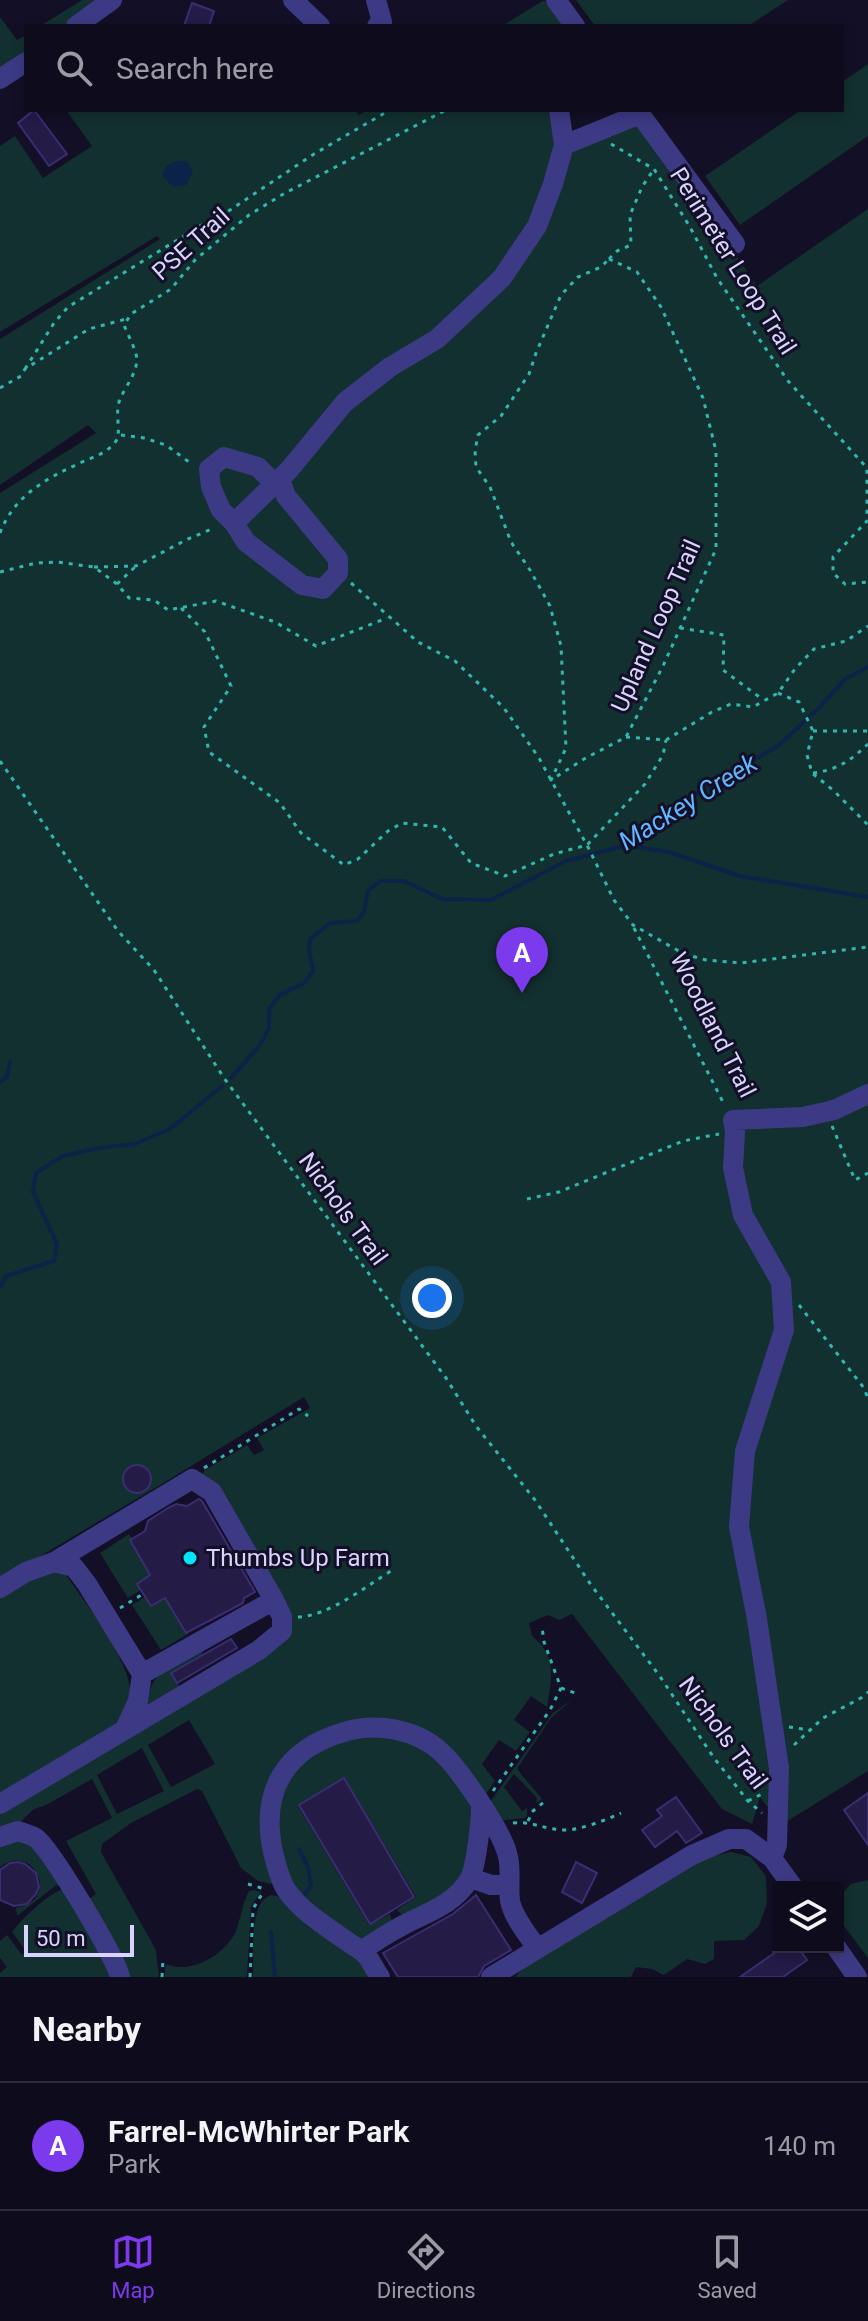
<!DOCTYPE html>
<style>
:root{--surface:#0e0b1c;--page:#1c1929;--text:#f1f3f6;--muted:#9b9ba3;--line:#2e2b3b;--accent:#7c3aed}
body{margin:0;font-family:Roboto,sans-serif;background:var(--page);color:var(--text)}
.controls{position:absolute;right:24px;bottom:24px;display:grid;overflow:hidden;border-radius:0px;box-shadow:0 4px 12px #0003}
.controls button{width:72px;height:72px;display:grid;place-items:center;padding:0;border:0;border-bottom:2px solid var(--line);background:var(--surface);color:var(--text);font:40px sans-serif}
.scale{position:absolute;left:24px;bottom:20px;width:110px;box-sizing:border-box;padding-left:8px;border:4px solid #d9d4ff;border-top:0;font-size:22px;line-height:28px;white-space:nowrap;color:#d9d4ff;-webkit-text-stroke:6px #130f26;paint-order:stroke}
.you{position:absolute;left:432px;top:1298px;width:28px;height:28px;margin:-20px;border:6px solid #fff;border-radius:50%;background:#1a73e8;box-shadow:0 0 0 12px #1a73e833}
.badge{display:grid;place-items:center;width:52px;height:52px;border-radius:50%;background:var(--accent);color:#fff;font-size:26px;font-weight:700}
.pin{position:absolute;translate:-50% -66px;filter:drop-shadow(0 2px 4px #0008)}
.pin::after{content:'';position:absolute;top:42px;width:28px;height:24px;background:inherit;clip-path:polygon(0 0,100% 0,50% 100%)}
.list{margin:0;padding:0;list-style:none}
h2{display:flex;justify-content:space-between;align-items:center;height:104px;margin:0;padding:0 32px;font-size:34px}
h2 small{font-size:26px;font-weight:400;color:var(--muted)}
.list li{display:grid;grid-template-columns:52px 1fr auto;gap:24px;align-items:center;box-sizing:border-box;height:128px;padding:0 32px;border-top:2px solid var(--line)}
.list b{display:block;font-size:30px;white-space:nowrap}
.list p{margin:0;font-size:26px;white-space:nowrap;color:var(--muted)}
.list em{font-size:26px;font-style:normal;color:var(--muted)}
.icon{flex:none;width:44px;height:44px;fill:none;stroke:currentColor;stroke-width:2;stroke-linecap:round;stroke-linejoin:round}
.map{position:relative;flex:none;width:868px;height:1977px;overflow:hidden}
.search{position:absolute;background:var(--surface);box-shadow:0 4px 12px #0003;left:24px;right:24px;top:24px;height:88px;display:flex;align-items:center;gap:20px;box-sizing:border-box;padding:0 28px;border-radius:0px;color:var(--muted);font-size:30px}
.sheet{height:232px;background:var(--surface)}
nav{display:flex;justify-content:space-around;align-items:center;box-sizing:border-box;height:112px;border-top:2px solid var(--line);background:var(--surface);font-size:22px;color:var(--muted)}
nav a{display:grid;justify-items:center;gap:4px}
nav .on{color:var(--accent)}
.map>svg:first-child{display:block}
.green{fill:#12302f;fill-rule:evenodd}
.water{fill:#0c2248}
.lines{fill:none;stroke-linecap:round;stroke-linejoin:round}
.stream{stroke:#0c2248;stroke-width:4}
.building{fill:#241b47;stroke:#3b2d73;stroke-width:2}
.path{stroke:#2fb8b0;stroke-width:3;stroke-dasharray:4 6;stroke-linecap:butt}
.minor{stroke:#3d3a85;stroke-width:20}
.poi-dot{fill:#00e5ff;stroke:#130f26;stroke-width:3}
.labels{text-anchor:middle;stroke-width:6;stroke-linejoin:round;paint-order:stroke}
.street-label{font-size:24px;fill:#d9d4ff;stroke:#130f26}
.poi-label{font-size:24px;fill:#d9d4ff;stroke:#130f26;text-anchor:start}
.water-label{font-size:26px;font-style:italic;fill:#62b6ff;stroke:#130f26}
</style>
<div class="map">
<svg width="868" height="1977" viewBox="0 0 868 1977">
<rect width="100%" height="100%" fill="#130f26"/>
<path class="green" d="M82,0h25l-36,26h-31z
M544,0l20,26h-62z
M576,0h212l-40,26h-153z
M0,17l17,23 9,-5v23l-26,17z
M868,64v72l-128,89 -35,-49 96,-66h41v-28z
M66,110h289l4,5 9,-5h184l3,23 -2,19 69,-42h15l120,176 111,-77v1562l-87,54 -21,-28 -8,27 -30,-15 -150,-195 -13,6 -11,-5 -19,8 3,13c25,19 20,43 15,71l-16,-11 -17,24 16,12 -14,19 -17,-11 -17,24 13,17 -9,13 -40,-42 -86,-29 -88,63 3,95 -4,3 -13,-3 -17,-13 -39,-77 -5,-2 -66,34 -29,21 -1,8 55,98 3,27h-33l-40,-76 10,-7 -30,-53 46,-23 -20,-39 -46,26 -12,4 -17,16 -17,8v-19l99,-59 191,-123 -89,-156 4,-6 42,-25 7,10 10,-5 -7,-12 53,-30 -6,-11 -139,85 -165,98v-1087l96,-60 -8,-8 -88,60v-146l160,-100 -3,-3 -157,96v-186l15,-10 28,42 49,-32zM189,1720l26,44 -44,23 -23,-42zM142,1748l22,43 -47,23 -20,-39z
M129,1534l3,5 -2,2 20,34 -9,15 -13,8 -28,-45z
M49,1570l17,5c17,24 65,88 64,116 0,19 -10,30 -24,42l-106,65v-204z
M145,1597l20,1 20,35 3,1 -27,16 -29,-45z
M201,1651l2,3 -31,19 9,16 -35,25c4,-46 18,-43 55,-63z
M572,1700l-21,18 -34,51 25,30 -6,4 1,-5 -23,-24 -10,13 18,24 5,-3v8l-2,2 -28,3 -7,-19 63,-89z
M384,1732l47,18 40,53 3,16 -12,64 -57,35 -8,-8 19,-13 -72,-120 -46,29 71,119 21,-11 3,11 -31,20 -72,-60 -17,-62 18,-53 34,-28z
M14,1837l20,7 26,41 -5,1 -38,30 -1,-8c46,-8 17,-67 -16,-41v-26z
M731,1852l20,5 15,19 1,27 -8,23 -15,14 -30,1v18l-9,5 -18,-5 -23,16 -12,-6 -16,-2 -5,10h-116l13,-14 175,-105z
M868,1880v78l-30,-40v-20l13,-14z
M64,1889l57,88h-121v-4l7,-6 -7,-9v-17l7,-6 15,20 4,-4 -14,-19c10,-13 36,-39 52,-43z
M254,1890l7,2 -10,14 -4,71h-82v-11l2,-2c23,11 57,-9 68,-31 6,-14 7,-29 14,-42z
M271,1895l6,1 12,7 78,64v10h-114c1,-21 -5,-74 18,-82z"/>
<path class="water" d="M176,161l12,1 5,10 -7,13 -13,2 -11,-11 4,-10z"/>
<g class="lines">
<path class="stream" d="M629,846l40,6 71,24 128,21
M231,1078l29,-33 9,-17v-19l11,-14 24,-12 9,-12 -4,-21 1,-11 20,-16 27,-2 7,-9 4,-21 12,-10h24l38,18 49,1 75,-39 61,-16 45,-36 107,-64 39,-36 27,-30 23,-12
M0,1082l7,-5 3,-15
M0,1287l6,-11 48,-15 3,-17 -24,-52 3,-19 27,-17 35,-8 37,-4 35,-15 52,-43
M299,1849l9,18 3,18 -8,12
M271,1932l4,45"/>
</g>
<path class="building" d="M192,3l22,8 -5,15h-25z
M34,110l33,44 -18,12 -31,-43z
M123 1479a14 14 0 1 1 28 0a14 14 0 1 1-28 0Z
M199,1499l3,2 53,91 -11,6 -1,5 -57,30 -21,-35 -14,8 -14,-22 13,-9 -20,-35 15,-9 3,-10 20,-13 8,-4 11,2z
M231,1639l6,9 -60,35 -6,-10z
M344,1778l70,119 -44,27 -71,-119z
M868,1793v52l-24,-35z
M676,1797l26,36 -16,10 -9,-12 -22,16 -13,-17 20,-14 -5,-6z
M18,1862l7,2 11,9 3,14 -3,7 -9,10 -13,2 -14,-6v-30l10,-7z
M576,1862l21,11 -15,30 -20,-11z
M476,1895l35,55 -27,16 -6,11h-80l-15,-24 70,-39z
M783,1947h15l9,13 -24,17h-43z"/>
<g class="lines">
<path class="path" d="M611,144l43,25 36,58 27,51 71,103 79,87v53l-34,36v16l12,11 23,-2
M609,259l28,13 24,35 42,91 13,53v98l-53,117 -37,71 -42,22 -33,21 15,-32 -5,-102 -11,-40 -20,-36 -19,-28 -21,-55 -14,-20 -1,-16 3,-16 23,-19 28,-42 7,-21 25,-58 17,-18 23,-10z
M609,259l8,-8 14,-6 -1,-30 12,-28 12,-18
M25,369l29,-46 14,-16 137,-84 11,5 5,-12 93,-62 76,-44
M0,388l21,-12 4,-7 64,-40 37,-10
M121,435l23,3 22,7 27,20
M0,533c14,-37 45,-54 80,-70 13,-6 28,-10 36,-22 6,-9 -2,-27 4,-42 6,-14 20,-29 16,-45 -3,-10 -8,-19 -12,-29l7,-11 40,-25 24,-29 54,-45 36,-22 161,-83
M94,567l42,-1 52,-27 26,-11
M0,572l36,-9 21,-1 37,5 23,17 12,14 25,2 14,10 48,-9 59,21 41,24 71,-28
M351,583l67,59 37,19 49,47 35,50 50,91 25,51 19,25 51,29 22,6 35,3 127,-16
M117,584l18,-17
M181,608l24,24 26,54 -27,41 5,25 71,51 21,30 43,32 14,-6 30,-28 14,-8 40,4 29,36 34,13 49,-22 33,-9 58,-61 18,-29 3,-15
M680,628l44,7 -1,35 39,29
M778,693l21,9 14,29 -6,24 5,18 21,17 35,35
M813,731h55
M626,737l40,3 46,-28 19,-8 22,3 25,-14 17,-24 19,-20 32,-8 22,-15
M0,761l118,170 36,39 70,108 222,300 30,48 59,74 56,85 68,90 55,83 34,43 14,12
M813,773c25,-3 38,-13 55,-29
M634,928l91,178
M832,1126l23,54 13,-7
M527,1199l32,-7 124,-51 36,-7
M799,1305l65,83 4,11
M204,1468l95,-59 9,7
M120,1608l23,-14
M298,1617c31,-1 70,-32 96,-48
M561,1688l17,6
M789,1727l20,3
M794,1745l29,-27 38,-20 7,-6
M493,1791l57,-81 11,-22 -17,-46 -2,-15
M748,1801l14,-7
M528,1821l5,-10 11,-9
M513,1823c20,-2 32,7 52,7 15,0 41,-10 56,-17
M248,1884l17,5
M162,1977l1,-18
M250,1977l3,-68 7,-12 6,-5"/>
<path class="minor" d="M293,0l27,26
M376,0l6,22 -5,4
M556,0l19,26
M76,26l36,-26
M0,79l26,-17
M637,110l98,134
M564,145l76,-31
M224,457l34,10 12,12 10,1 6,16 52,63v14l-15,16 -21,-4 -56,-43 -12,-19 -13,-13 -10,-23 -2,-18z
M234,523l55,-53 56,-68 45,-35 47,-28 65,-61 35,-52 16,-42 11,-39 -5,-35
M0,1588l26,-16 28,-10 20,5 13,17 55,90 -4,27 -13,28
M142,1674l132,-74
M0,1804l259,-154 23,-19v-14l-8,-17 -62,-108 -20,-13 -138,83
M0,1837l18,-6c6,2 13,4 18,7 15,11 81,121 84,139
M772,1858l5,-13 2,-77 -22,-149 -18,-92 6,-76 39,-121 -3,-48 -38,-67 -10,-47 2,-36 -2,-12 70,-3 31,-7 34,-16
M471,1878l20,7h18
M836,1947l21,30
M361,1951c12,-8 24,-16 37,-23 26,-15 54,-21 71,-48 7,-11 12,-58 12,-73
M380,1977c-5,-7 -8,-14 -13,-21 -5,-6 -13,-10 -19,-14 -21,-15 -46,-30 -61,-51 -7,-10 -11,-27 -14,-39 -13,-61 12,-103 71,-120 32,-10 72,-3 97,20 18,16 60,78 66,101 5,14 1,32 3,48 3,16 18,34 27,47
M491,1977l201,-122 37,-16h17l26,19 21,29"/>
</g>
<circle class="poi-dot" cx="190" cy="1558" r="8"/>
<g class="labels">
<g class="street-label">
<text transform="translate(191 244) rotate(-42)" y="8">PSE Trail</text>
<text transform="translate(733 261) rotate(58)" y="8">Perimeter Loop Trail</text>
<text transform="translate(656 626) rotate(-66)" y="8">Upland Loop Trail</text>
<text transform="translate(713 1025) rotate(63)" y="8">Woodland Trail</text>
<text transform="translate(343 1209) rotate(54)" y="8">Nichols Trail</text>
<text transform="translate(723 1733) rotate(54)" y="8">Nichols Trail</text>
</g>
<g class="poi-label">
<text x="206" y="1566">Thumbs Up Farm</text>
</g>
<g class="water-label">
<text transform="translate(688 802) rotate(-32)" y="9">Mackey Creek</text>
</g>
</g>
</svg>
<div class="controls">
<button><svg class="icon" aria-label="layers" viewBox="0 0 24 24"><path d="M12 4l9 5-9 5-9-5zM3 14l9 5 9-5"/></svg></button>
</div>
<div class="scale">50 m</div>
<div class="you"></div>
<div class="pin badge" style="left:522px;top:993px">A</div>
<div class="search"><svg class="icon" aria-label="search" viewBox="0 0 24 24"><circle cx="10" cy="10" r="6"/><path d="M15 15l6 6"/></svg>Search here</div>
</div>
<section class="sheet">
<h2>Nearby<small></small></h2>
<ul class="list">
<li><span class="badge">A</span><div><b>Farrel-McWhirter Park</b><p>Park</p></div><em>140 m</em></li>
</ul>
</section>
<nav>
<a class="on"><svg class="icon" aria-label="map" viewBox="0 0 24 24"><path d="M3 6l6-2 6 2 6-2v14l-6 2-6-2-6 2zM9 4v14M15 6v14"/></svg>Map</a>
<a><svg class="icon" aria-label="directions" viewBox="0 0 24 24"><path d="M12 3l9 9-9 9-9-9zM9 14v-3h6M13 9l2 2-2 2"/></svg>Directions</a>
<a><svg class="icon" aria-label="saved" viewBox="0 0 24 24"><path d="M7 4h10v16l-5-4-5 4z"/></svg>Saved</a>
</nav>
